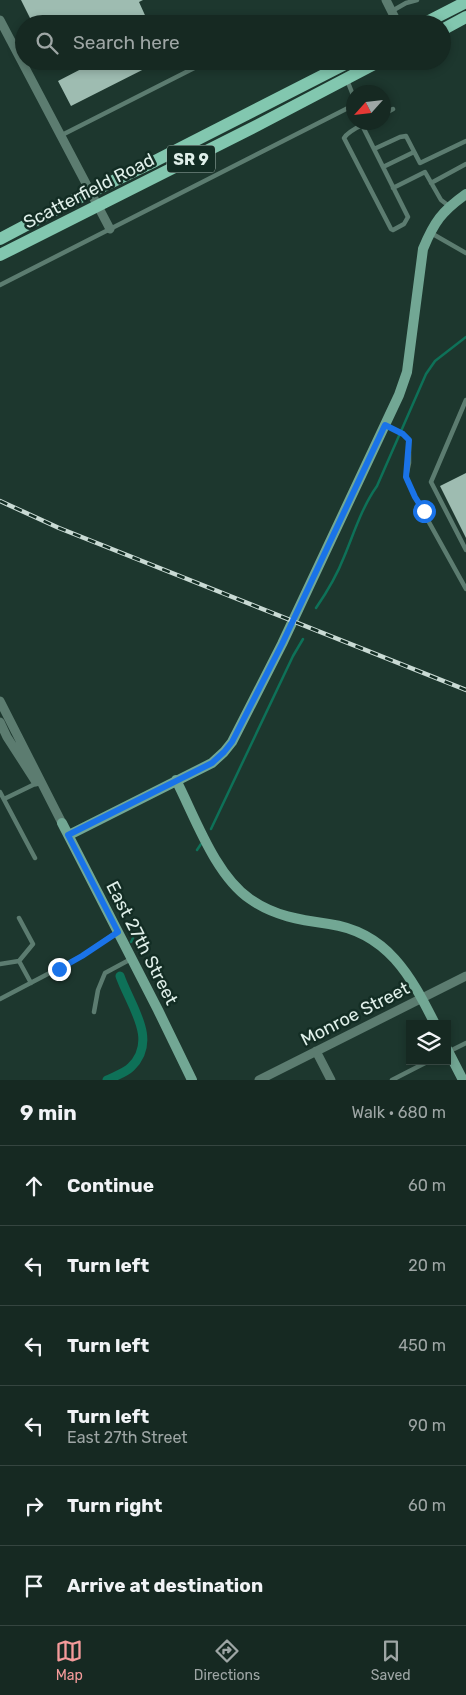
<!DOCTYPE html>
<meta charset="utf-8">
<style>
:root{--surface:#162922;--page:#23352f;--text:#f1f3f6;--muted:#9ea6a5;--line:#354540;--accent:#f59b9b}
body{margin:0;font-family:Rubik,sans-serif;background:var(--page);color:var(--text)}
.controls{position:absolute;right:15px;bottom:15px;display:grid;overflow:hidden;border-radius:0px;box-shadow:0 2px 8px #0003}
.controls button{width:45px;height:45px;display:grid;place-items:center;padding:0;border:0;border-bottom:1px solid var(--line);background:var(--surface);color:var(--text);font:25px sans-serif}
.compass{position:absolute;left:346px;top:85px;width:45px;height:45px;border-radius:50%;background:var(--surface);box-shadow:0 2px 8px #0003;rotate:243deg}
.stop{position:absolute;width:15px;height:15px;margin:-11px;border:4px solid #1a73e8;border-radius:50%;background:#fff}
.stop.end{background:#1a73e8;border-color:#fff;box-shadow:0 1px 5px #0008}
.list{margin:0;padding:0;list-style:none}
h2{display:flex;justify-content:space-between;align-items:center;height:65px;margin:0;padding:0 20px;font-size:21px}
h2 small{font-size:16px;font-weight:400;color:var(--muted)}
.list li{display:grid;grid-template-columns:32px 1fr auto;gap:15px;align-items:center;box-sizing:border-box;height:80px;padding:0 20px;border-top:1px solid var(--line)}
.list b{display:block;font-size:19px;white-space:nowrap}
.list p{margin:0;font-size:16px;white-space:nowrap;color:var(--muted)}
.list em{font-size:16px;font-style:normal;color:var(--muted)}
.icon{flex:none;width:28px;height:28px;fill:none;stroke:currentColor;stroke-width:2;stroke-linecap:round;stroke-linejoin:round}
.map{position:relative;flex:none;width:466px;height:1080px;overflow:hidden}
.search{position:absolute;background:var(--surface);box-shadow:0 2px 8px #0003;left:15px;right:15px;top:15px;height:55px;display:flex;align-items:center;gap:12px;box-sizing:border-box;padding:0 18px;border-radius:28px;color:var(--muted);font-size:19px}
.sheet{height:545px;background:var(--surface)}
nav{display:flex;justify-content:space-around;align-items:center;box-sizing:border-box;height:70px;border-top:1px solid var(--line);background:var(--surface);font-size:14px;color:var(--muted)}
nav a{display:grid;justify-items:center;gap:2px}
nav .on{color:var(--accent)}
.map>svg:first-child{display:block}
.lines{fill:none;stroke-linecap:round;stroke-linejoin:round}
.stream{stroke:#0e7158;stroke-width:2.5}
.canal{stroke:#0e7158;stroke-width:9}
.building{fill:#9ebcb1}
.lane{stroke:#5c7c70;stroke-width:4.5}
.street{stroke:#5c7c70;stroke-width:9}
.secondary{stroke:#72a794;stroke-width:10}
.primary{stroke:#82c7af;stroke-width:12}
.rail-casing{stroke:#c9dad4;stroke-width:4.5}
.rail{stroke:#132d24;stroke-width:2.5;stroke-dasharray:8;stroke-linecap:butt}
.route{stroke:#1a73e8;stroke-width:6}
.labels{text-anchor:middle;stroke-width:5;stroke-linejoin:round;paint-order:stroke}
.shield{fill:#132d24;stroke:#a2b5ae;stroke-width:1}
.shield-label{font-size:16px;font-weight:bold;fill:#dfefe9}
.street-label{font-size:18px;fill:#dfefe9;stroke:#132d24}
</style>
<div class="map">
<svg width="466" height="1080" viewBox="0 0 466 1080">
<rect width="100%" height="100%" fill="#1d372e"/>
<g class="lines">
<path class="stream" d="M316,608c11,-16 21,-33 28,-51 10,-24 18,-50 33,-71l49,-112 9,-13 31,-24
M211,829l82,-173 10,-17
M197,850l4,-6
M131,942l2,-4"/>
<path class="canal" d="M107,1080c8,-4 18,-7 24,-13 28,-27 -1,-62 -11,-91"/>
</g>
<path class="building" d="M21,0h122l-4,2 10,22h-116z
M82,61h78l-89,45 -13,-25 27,-14z
M466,473v65l-26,-52z"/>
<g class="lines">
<path class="lane" d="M392,11l14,-8 11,-3
M347,80l6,15 1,13
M384,114l9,-5
M360,122l2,3 46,92 -4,7 -11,6 -2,-1 -47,-91c4,-7 16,-12 24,-16
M60,136l148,-75
M374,149l26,-12 6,-1 14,27 46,-22
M383,167l31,-15
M431,183l35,-19
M393,188l32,-16 16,28 8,6
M431,233l35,20
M0,285l348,-177h5
M466,400l-35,82 35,68
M385,425l18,9 6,6v23l-3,14 9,20 51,92
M0,792l35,66
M4,799l33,-16
M19,918l14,26 -14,17 12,22
M0,964l19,-3
M0,999l82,-43 35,-24
M94,1012l4,-22 7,-17 26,-14
M448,1052l18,-9
M392,1080l37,-19"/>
<path class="street" d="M386,0l12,24
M0,20l110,209
M0,701l62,122
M0,722l7,15 29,45
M316,1051l15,29
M259,1080l207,-104"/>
<path class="secondary" d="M176,780c19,37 39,95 74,119 24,17 50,21 79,25 58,8 82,52 106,100
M62,823l96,187 34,70
M69,835l143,-72 12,-11 8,-10 50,-98 117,-249 8,-23 16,-123c11,-27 19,-38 43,-55
M447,1049l16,31"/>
<path class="primary" d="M423,24l43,-22
M442,30l24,-13
M0,239l70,-37 85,-41 196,-100
M0,255l258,-130 122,-64"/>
<g class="rail-casing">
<path id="rail" d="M0,501l59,27 407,162"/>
</g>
<use href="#rail" class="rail"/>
</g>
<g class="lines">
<path class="route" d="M59,969l23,-13 36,-24 -50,-97 144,-72 12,-11 8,-10 50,-98 103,-219 18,9 6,6 -3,37 9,20 9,14"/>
</g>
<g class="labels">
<rect class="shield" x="167" y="145.5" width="48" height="27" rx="4"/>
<g class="shield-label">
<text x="191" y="165">SR 9</text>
</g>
<g class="street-label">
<text transform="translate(89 191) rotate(-27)" y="6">Scatterfield Road</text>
<text transform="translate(142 943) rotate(63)" y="6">East 27th Street</text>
<text transform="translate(355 1014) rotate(-27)" y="6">Monroe Street</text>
</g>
</g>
</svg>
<div class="controls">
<button><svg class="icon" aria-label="layers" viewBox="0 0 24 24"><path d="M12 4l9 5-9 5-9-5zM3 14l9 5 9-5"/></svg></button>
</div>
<svg class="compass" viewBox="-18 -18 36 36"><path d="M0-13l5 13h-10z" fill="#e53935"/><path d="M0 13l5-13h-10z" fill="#9ea6a5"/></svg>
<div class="stop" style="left:424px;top:511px"></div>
<div class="stop end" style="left:59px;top:969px"></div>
<div class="search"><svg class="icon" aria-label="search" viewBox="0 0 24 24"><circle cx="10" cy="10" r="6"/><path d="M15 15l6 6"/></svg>Search here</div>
</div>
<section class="sheet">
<h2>9 min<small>Walk · 680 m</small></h2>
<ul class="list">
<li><svg class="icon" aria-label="ahead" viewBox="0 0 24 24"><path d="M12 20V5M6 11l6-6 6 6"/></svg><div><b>Continue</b></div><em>60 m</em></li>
<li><svg class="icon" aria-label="left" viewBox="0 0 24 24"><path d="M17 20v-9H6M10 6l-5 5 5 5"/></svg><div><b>Turn left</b></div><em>20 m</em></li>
<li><svg class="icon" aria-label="left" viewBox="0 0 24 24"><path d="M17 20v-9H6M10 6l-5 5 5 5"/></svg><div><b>Turn left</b></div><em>450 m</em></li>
<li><svg class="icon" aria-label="left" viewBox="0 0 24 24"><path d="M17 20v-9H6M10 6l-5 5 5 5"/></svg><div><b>Turn left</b><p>East 27th Street</p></div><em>90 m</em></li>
<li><svg class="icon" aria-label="right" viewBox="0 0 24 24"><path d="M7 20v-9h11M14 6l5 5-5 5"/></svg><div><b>Turn right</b></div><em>60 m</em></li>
<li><svg class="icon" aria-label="arrive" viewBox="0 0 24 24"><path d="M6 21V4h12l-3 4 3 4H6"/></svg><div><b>Arrive at destination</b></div></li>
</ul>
</section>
<nav>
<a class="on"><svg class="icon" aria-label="map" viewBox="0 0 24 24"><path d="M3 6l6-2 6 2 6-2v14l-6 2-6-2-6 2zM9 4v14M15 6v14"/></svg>Map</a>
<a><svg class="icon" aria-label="directions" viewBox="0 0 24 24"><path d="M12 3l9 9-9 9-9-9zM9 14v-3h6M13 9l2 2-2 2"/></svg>Directions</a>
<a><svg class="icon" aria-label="saved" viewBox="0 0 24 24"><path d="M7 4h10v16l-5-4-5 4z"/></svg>Saved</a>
</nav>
